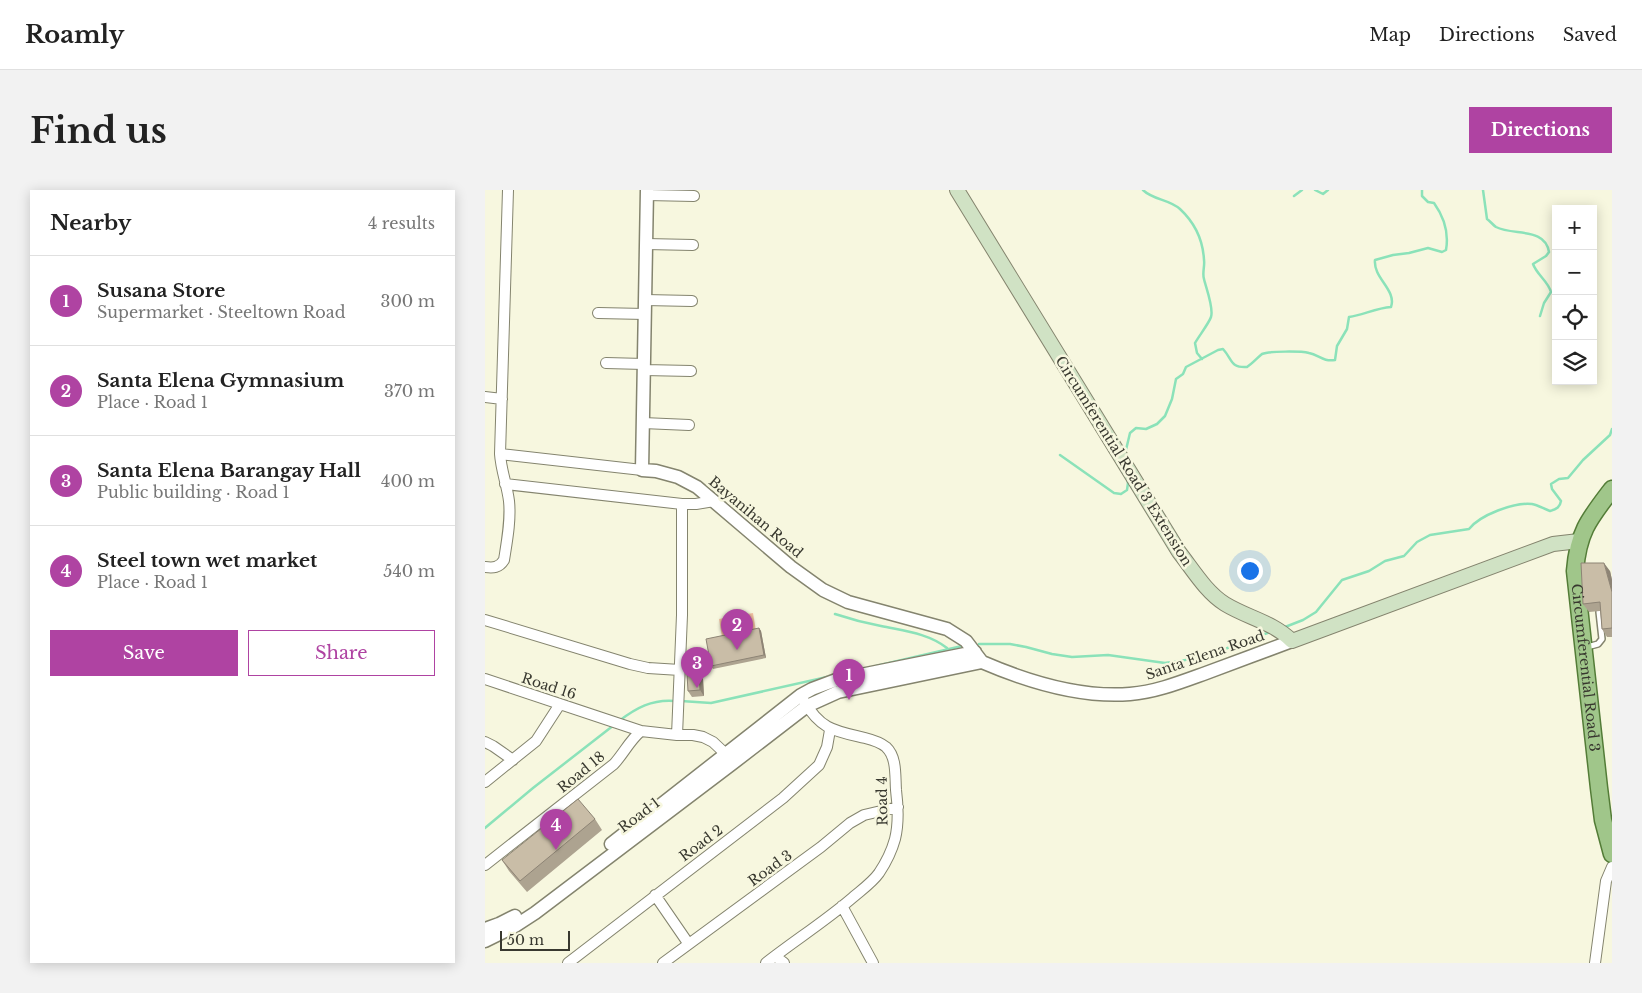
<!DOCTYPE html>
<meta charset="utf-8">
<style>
:root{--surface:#fff;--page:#f2f2f2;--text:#222;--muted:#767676;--line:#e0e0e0;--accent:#af43a2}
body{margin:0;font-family:"Libre Baskerville",serif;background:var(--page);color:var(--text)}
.controls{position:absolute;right:15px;top:15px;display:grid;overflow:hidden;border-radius:0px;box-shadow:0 2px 12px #0003}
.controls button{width:45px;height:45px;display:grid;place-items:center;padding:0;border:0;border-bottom:1px solid var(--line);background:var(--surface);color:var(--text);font:25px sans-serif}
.scale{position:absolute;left:15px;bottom:12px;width:70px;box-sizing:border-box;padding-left:5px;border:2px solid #38382f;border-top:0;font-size:14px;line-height:18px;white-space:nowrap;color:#38382f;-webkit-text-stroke:4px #f7f7df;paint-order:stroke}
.you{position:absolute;left:764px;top:380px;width:18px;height:18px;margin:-12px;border:4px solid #fff;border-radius:50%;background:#1a73e8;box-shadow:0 0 0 8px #1a73e833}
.badge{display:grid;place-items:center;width:32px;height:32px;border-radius:50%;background:var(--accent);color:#fff;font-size:16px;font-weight:700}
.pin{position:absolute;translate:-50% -41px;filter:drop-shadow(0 1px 2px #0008)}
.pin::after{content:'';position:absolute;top:26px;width:18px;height:15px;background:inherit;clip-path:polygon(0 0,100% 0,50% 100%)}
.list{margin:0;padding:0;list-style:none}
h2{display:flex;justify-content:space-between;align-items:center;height:65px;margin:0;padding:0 20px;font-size:21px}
h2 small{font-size:16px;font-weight:400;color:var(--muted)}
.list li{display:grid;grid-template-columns:32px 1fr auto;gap:15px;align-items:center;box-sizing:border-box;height:90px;padding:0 20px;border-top:1px solid var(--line)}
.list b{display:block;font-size:19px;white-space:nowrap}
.list p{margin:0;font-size:16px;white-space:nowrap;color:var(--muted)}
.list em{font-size:16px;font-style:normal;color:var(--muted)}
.actions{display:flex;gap:10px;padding:15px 20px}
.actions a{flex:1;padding:11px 0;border:1px solid var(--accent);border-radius:0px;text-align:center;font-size:18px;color:var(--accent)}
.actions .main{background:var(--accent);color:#fff}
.icon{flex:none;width:28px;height:28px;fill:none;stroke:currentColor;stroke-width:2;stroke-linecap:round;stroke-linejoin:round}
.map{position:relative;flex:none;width:1127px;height:773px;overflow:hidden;border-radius:0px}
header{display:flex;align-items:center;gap:30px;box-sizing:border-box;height:70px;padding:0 25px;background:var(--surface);border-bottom:1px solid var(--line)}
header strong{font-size:24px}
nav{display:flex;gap:28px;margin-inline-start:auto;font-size:18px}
.intro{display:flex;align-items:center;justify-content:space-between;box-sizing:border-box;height:120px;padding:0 30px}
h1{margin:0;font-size:35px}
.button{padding:12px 22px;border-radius:0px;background:var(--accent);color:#fff;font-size:18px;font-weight:700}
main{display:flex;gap:30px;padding:0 30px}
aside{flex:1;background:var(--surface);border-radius:0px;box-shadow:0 2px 12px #0003}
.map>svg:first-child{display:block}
.green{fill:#f3c1a2}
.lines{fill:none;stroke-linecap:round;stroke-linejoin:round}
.stream{stroke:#8be2b9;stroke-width:2.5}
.service-casing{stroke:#84846e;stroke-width:8}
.minor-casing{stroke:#84846e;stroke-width:12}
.tertiary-casing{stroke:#84846e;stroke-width:15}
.secondary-casing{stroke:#84846e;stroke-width:16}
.primary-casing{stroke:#537c37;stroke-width:19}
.service{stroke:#fff;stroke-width:5}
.minor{stroke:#fff;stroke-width:10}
.tertiary{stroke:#fff;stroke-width:12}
.secondary{stroke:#d0e2c4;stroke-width:14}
.primary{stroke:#a0c68a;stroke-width:16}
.wall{fill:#ada390}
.shaded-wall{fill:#8d8475}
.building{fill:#c9bda7;stroke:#8d8475}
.labels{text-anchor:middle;stroke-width:5;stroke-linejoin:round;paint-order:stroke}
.street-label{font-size:14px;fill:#38382f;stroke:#f7f7df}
</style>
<header>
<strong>Roamly</strong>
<nav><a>Map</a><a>Directions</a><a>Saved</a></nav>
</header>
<div class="intro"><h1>Find us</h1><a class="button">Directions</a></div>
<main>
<aside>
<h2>Nearby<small>4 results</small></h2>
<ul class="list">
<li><span class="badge">1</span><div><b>Susana Store</b><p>Supermarket · Steeltown Road</p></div><em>300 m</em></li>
<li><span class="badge">2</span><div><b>Santa Elena Gymnasium</b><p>Place · Road 1</p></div><em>370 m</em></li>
<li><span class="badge">3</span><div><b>Santa Elena Barangay Hall</b><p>Public building · Road 1</p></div><em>400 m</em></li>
<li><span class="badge">4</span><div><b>Steel town wet market</b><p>Place · Road 1</p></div><em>540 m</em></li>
</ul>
<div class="actions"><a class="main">Save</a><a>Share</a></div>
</aside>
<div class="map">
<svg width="1127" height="773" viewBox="0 0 1127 773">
<rect width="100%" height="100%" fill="#f7f7df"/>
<path class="green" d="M268,423l3,18 -34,6 -3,-18z"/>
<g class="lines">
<path class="stream" d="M658,0c10,10 26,9 37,19 15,14 23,31 24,51 1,6 -2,13 0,19 2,9 10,29 7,38 -2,6 -12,19 -16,26l2,10 5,6
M830,0l8,4 5,-4
M998,0l4,29c3,2 6,6 9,8 18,9 49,0 53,25l-3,4 -13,8c4,11 15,17 18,28l-7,11 -4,13
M809,6l8,-6
M640,264l5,-21 6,-5 10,1 11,-5 8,-8 7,-17 4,-20 7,-5 3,-7 32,-17 5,-1c10,11 7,19 24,18 6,-4 10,-9 15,-13 7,-3 39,-3 47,-1 10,2 14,9 26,7l2,-14 10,-17 2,-12c14,-2 27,-9 42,-10 6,-17 -18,-29 -16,-47l18,-5 16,-2 19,-5 14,4 4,-2c3,-17 -2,-33 -12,-47l-6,-1 -6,-6v-6
M575,265l54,38 7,1 6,-4 1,-7 -1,-4
M350,424c15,5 30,9 46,12 23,5 47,7 66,22
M800,437l18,-7 13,-8 26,-32 27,-9 16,-10 19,-5 13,-14 13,-7 39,-6c11,-14 45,-27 63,-25 6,1 12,5 18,7 7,-2 10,-4 11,-10l-9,-12 -1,-5 8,-5 9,-1 15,-18 27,-25 2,-6
M494,454h31l16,3 26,7 20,3 36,-2 57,8 20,-3 32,-8 53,-20
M391,476l86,-20
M196,511l30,2 116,-26
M134,531c17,-13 33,-22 56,-20
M0,638l48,-40 81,-63"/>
<g class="service-casing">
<path id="service" d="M1102,457l11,-3 4,-5 -3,-27"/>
</g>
<g class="minor-casing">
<path id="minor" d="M162,5l47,1
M161,54l47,1
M160,110l47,1
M113,123l47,1
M121,173l38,1
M159,180l47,1
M0,207l17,2
M158,233l46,2
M15,264l142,16
M20,294l177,20h14l18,-3
M0,377c8,1 14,1 19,-7 3,-19 7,-40 5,-59 -2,-16 -8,-31 -9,-47l8,-264
M0,430l145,44 18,4 32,2
M0,489l156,52 36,4h16l10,2 10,5 17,16
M192,545l5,-120v-111
M0,552l8,4 20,14
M0,592l51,-41 24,-37
M0,675l129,-101c10,-11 16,-24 27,-33
M170,705l33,48
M357,716l31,57
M290,766l9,7
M83,773l215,-165 36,-33 8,-18 3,-17
M178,773l158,-116 29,-24 14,-8 34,-8
M281,773c28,-22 58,-41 85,-64 9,-8 21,-16 28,-26 6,-9 13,-23 16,-34 4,-16 3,-33 1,-49 -1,-14 1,-33 -10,-43 -6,-5 -13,-7 -21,-9 -30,-7 -44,-8 -61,-37
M1110,773l11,-82 6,-14"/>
</g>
<g class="tertiary-casing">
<path id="tertiary" d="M162,0l-5,280 14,1 22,6 19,10 94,80 32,23 25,12 99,27 19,12 16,21
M497,472c44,19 99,36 148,32 26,-2 51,-12 76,-21 29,-11 57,-21 86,-32
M126,654l190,-149 11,-6 24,-9 139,-28
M0,739l14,-5 16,-8
M0,751l30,-15 20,-13 198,-150 74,-57 31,-14 144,-30"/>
</g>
<g class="secondary-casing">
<path id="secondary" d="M472,0l222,362c14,18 27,40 46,52 23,14 48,18 67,37l261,-97 26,-3"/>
</g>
<g class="primary-casing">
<g id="primary">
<path id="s1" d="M1127,299c-23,30 -34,43 -37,82l24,217 4,32 9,34"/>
</g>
</g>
<use href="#service" class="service"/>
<use href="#minor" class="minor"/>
<use href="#tertiary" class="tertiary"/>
<use href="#secondary" class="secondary"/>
<use href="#primary" class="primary"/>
</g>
<path class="wall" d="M1125,381l2,9v57h-5l-5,-8 -2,-18 -11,1 -6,-8z
M274,438l2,3 5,27 -53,11 -2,-3z
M218,489l1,17 -12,1 -4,-6z
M110,629l7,11 -75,62 -18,-21 -7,-11z"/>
<path class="shaded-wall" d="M1119,373l6,8 2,9v12z
M274,438l2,3 5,27 -2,-3z
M214,483l4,6 1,17 -4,-6z"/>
<path class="building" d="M1096,373h23l8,29v36l-10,1 -2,-27 -17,2z
M274,438l5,27 -53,11 -5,-27z
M214,483l1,17 -12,1 -1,-17z
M93,609l17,20 -75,62 -18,-21z"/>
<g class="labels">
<g class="street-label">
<text transform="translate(639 271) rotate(58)" y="5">Circumferential Road 3 Extension</text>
<text transform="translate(271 327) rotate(40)" y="5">Bayanihan Road</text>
<text transform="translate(720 465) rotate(-19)" y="5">Santa Elena Road</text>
<text dy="5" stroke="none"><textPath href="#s1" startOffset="189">Circumferential Road 3</textPath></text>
<text transform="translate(64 496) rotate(18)" y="5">Road 16</text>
<text transform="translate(96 582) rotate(-39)" y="5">Road 18</text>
<text transform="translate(397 611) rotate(-91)" y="5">Road 4</text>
<text transform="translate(154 625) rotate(-37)" y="5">Road 1</text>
<text transform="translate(216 653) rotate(-37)" y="5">Road 2</text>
<text transform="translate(285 678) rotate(-36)" y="5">Road 3</text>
</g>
</g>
</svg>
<div class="controls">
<button>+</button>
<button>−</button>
<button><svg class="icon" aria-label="locate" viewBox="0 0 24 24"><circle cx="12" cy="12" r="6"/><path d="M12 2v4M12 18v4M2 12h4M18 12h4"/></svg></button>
<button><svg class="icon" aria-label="layers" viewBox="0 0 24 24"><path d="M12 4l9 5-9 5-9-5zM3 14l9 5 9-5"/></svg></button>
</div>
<div class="scale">50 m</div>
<div class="you"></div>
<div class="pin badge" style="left:364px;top:510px">1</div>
<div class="pin badge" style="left:252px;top:460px">2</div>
<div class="pin badge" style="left:212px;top:498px">3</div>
<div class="pin badge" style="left:71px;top:660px">4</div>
</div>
</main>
